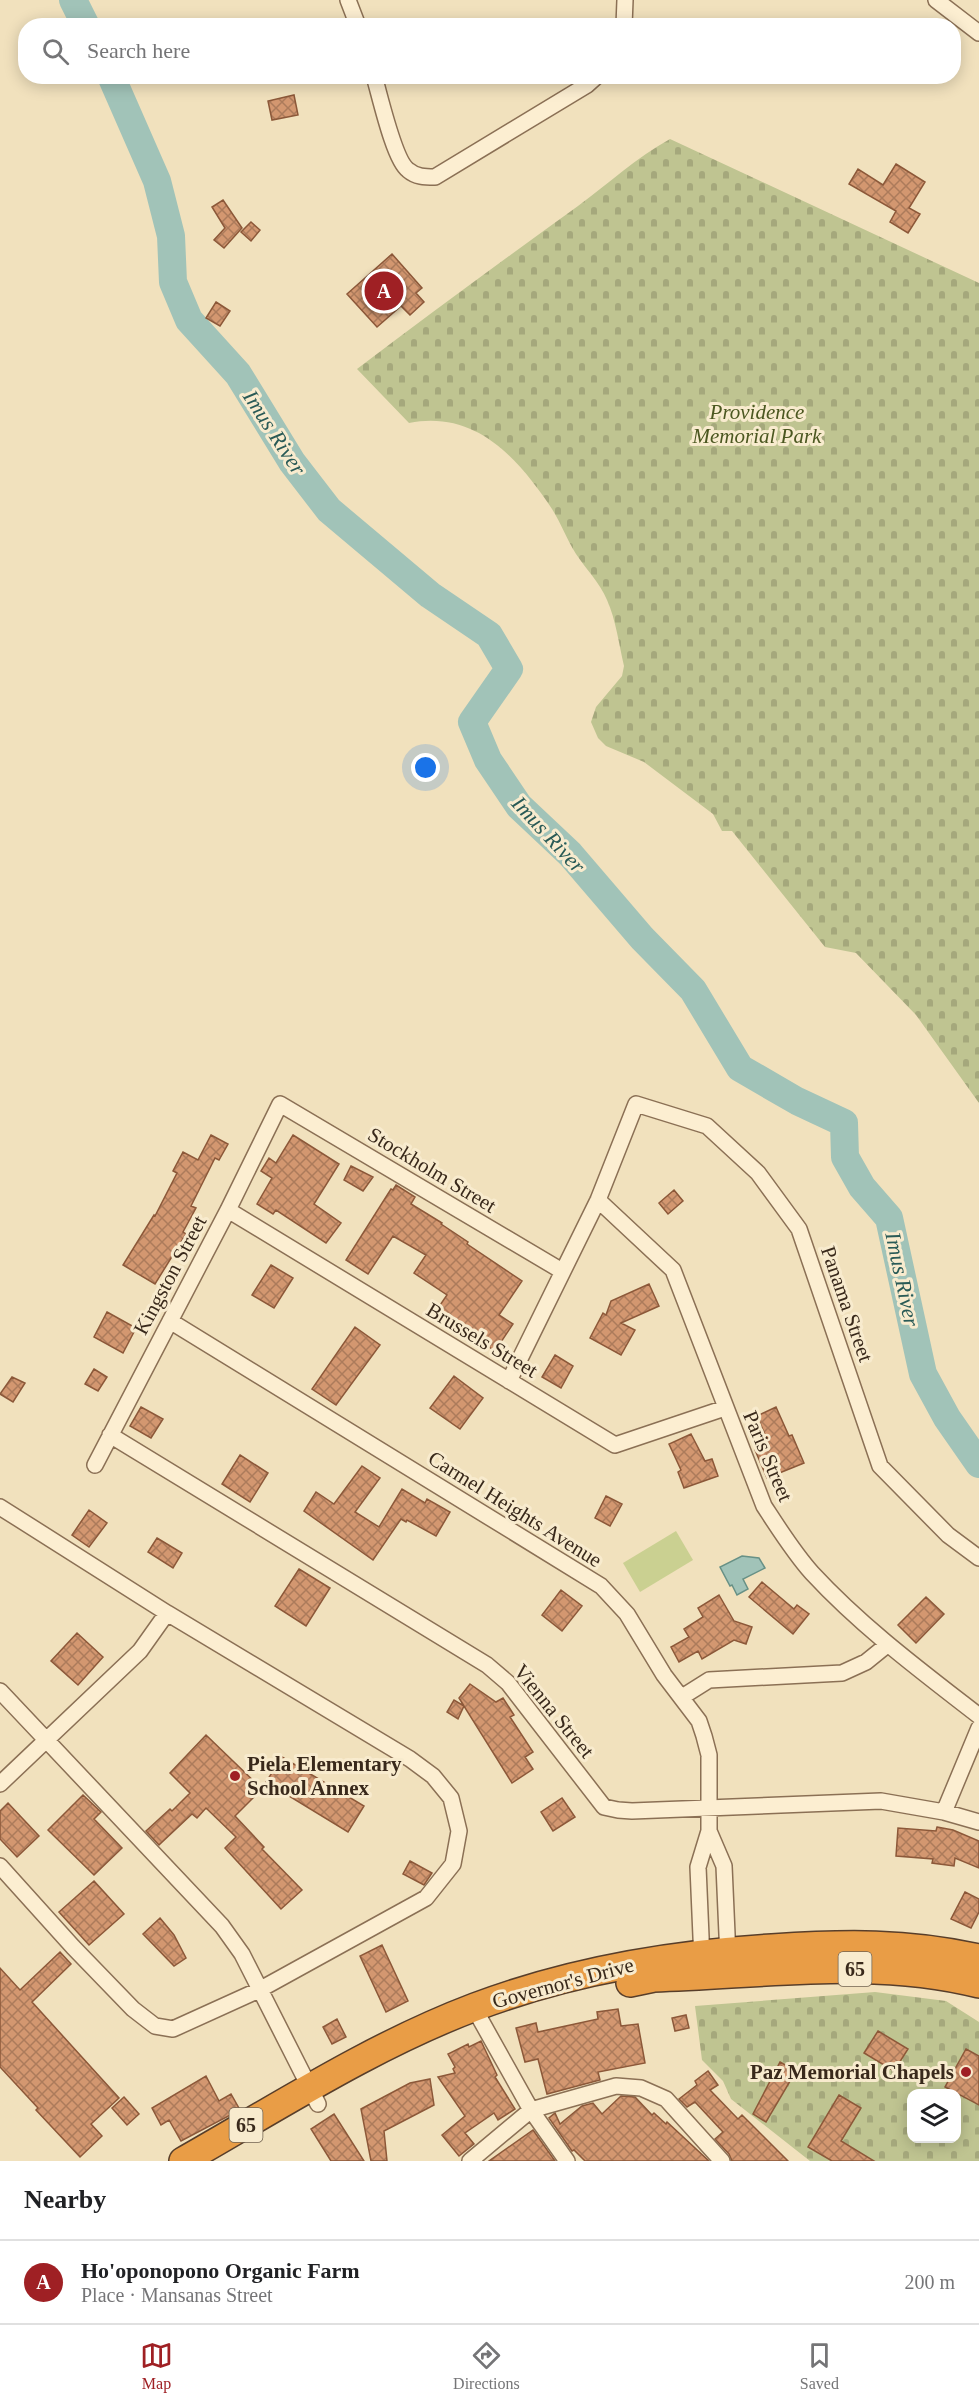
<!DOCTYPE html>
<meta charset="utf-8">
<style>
:root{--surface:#fff;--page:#f2f2f2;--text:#202124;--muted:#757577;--line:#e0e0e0;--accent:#9f2024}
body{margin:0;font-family:"Times New Roman",serif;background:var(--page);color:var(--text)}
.controls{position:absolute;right:18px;bottom:18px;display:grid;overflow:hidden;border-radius:12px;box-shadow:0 3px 15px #0003}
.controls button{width:54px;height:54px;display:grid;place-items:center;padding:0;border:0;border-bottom:2px solid var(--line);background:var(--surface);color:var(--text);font:30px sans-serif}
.you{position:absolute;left:426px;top:768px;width:21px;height:21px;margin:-15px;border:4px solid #fff;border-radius:50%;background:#1a73e8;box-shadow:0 0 0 9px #1a73e833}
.badge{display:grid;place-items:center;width:39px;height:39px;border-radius:50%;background:var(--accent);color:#fff;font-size:20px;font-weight:700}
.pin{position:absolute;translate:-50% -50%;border:3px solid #fff;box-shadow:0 2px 6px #0006}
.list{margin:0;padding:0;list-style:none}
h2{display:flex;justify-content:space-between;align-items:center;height:78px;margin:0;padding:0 24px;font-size:26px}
h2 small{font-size:20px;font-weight:400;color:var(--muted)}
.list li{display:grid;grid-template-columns:39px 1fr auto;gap:18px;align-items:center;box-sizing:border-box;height:84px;padding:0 24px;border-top:2px solid var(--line)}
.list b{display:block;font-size:22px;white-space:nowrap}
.list p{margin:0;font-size:20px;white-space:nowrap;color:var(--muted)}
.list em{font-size:20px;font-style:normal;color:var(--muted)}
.icon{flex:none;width:33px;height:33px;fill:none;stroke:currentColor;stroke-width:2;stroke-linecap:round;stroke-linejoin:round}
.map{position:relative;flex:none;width:979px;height:2161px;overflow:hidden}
.search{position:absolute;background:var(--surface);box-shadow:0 3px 15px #0003;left:18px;right:18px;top:18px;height:66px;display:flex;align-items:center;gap:15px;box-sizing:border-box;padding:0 21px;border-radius:24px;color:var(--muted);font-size:22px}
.sheet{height:162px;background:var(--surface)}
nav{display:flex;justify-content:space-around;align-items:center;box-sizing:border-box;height:84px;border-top:2px solid var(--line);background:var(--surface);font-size:16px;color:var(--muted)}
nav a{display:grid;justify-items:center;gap:3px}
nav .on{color:var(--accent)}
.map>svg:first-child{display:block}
.green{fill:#cad091}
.cemetery{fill:url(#cemetery-stones);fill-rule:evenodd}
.water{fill:#a1c3b8;stroke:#689186;stroke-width:1.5}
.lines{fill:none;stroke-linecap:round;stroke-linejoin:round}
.river{stroke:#a1c3b8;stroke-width:28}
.building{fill:url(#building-cross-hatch);stroke:#8c5839;stroke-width:1.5}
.street-casing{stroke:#8b7055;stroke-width:18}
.highway-casing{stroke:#583e2a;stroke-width:30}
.street{stroke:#fceed1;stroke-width:15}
.highway{stroke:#e99d46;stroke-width:27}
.poi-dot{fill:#9f2024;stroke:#f8ebce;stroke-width:2}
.labels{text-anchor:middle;stroke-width:6;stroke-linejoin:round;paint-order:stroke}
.shield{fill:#f8ebce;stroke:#726351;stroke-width:1.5}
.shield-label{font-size:20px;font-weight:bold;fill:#39291b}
.park-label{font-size:21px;font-style:italic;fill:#4b5720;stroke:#f8ebce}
.street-label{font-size:21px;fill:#39291b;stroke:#f8ebce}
.poi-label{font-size:21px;font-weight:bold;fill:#39291b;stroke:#f8ebce;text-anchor:start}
.water-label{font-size:22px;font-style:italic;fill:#295a56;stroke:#f8ebce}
</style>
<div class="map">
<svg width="979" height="2161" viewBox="0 0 979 2161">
<defs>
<pattern id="cemetery-stones" width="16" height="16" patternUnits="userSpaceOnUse" patternTransform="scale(1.5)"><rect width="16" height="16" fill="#bfc491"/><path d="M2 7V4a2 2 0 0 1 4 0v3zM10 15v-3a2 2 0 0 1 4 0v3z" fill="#a5a87c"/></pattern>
<pattern id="building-cross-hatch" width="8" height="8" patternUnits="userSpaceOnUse" patternTransform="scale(1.5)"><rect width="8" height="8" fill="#d39770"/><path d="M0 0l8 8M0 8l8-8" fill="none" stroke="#ac7b5b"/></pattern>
</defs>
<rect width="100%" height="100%" fill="#f1e1bd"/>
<path class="green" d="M676,1531l17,29 -53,32 -17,-29z"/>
<path class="cemetery" d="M670,139l309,144v820l-63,-88 -60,-62 -31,-6 -93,-116h-10l-9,-17 -69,-52 -38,-16 -8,-8 -7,-16 5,-15 26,-31 2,-10c-5,-21 -8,-46 -17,-66 -7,-17 -21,-31 -31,-46 -9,-14 -15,-31 -24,-45 -34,-51 -76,-99 -143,-86l-52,-54c73,-55 146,-109 221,-163 30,-22 59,-49 92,-67z
M875,1992l71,9 33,21v139h-169l-79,-62 -8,-18 -21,-21 -7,-54zM912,2094h44v44h-44z"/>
<path class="water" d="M742,1556l17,2 6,10 -22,11 5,10 -11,6 -5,-10 -2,1 -10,-19z"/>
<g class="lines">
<path class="river" d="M73,0l13,26
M111,76l46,105 14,55 2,46 16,38 49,54 54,88 37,48 101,85 59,40 20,34 -37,53 16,38 31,46 51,48 72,84 51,52 47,78 57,33 47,22 1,34 17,30 27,31 34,156 24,44 32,46"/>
</g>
<path class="building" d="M294,95l4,20 -26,5 -4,-19z
M896,164l29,18 -16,26 11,6 -12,19 -18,-11 6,-11 -47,-27 9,-15 25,16z
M223,200l19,28 -18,20 -10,-8 11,-12 -13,-21z
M251,222l9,8 -9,11 -10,-9z
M392,254l30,34 -6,5 8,9 -14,13 -9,-9 -24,21 -30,-33z
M216,302l14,9 -10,15 -14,-8z
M211,1135l17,9 -9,16 -4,-2 -24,48 5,2 -13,24 3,2 -31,50 -32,-19 31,-50 1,1 22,-43 -4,-2 10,-19 15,8z
M293,1135l46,29 -25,40 27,19 -15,20 -50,-33 -3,4 -16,-10 15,-26 -11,-7 8,-13 7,5z
M351,1166l22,11 -10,14 -19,-11z
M396,1185l19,12 -4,7 31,19 -1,1 27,18 -1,2 55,37 -23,34 14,9 -18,27 -59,-40 11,-16 -33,-22 12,-18 -33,-19 -25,38 -22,-14 45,-71 2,1z
M674,1190l9,11 -15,13 -9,-11z
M271,1265l22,13 -19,30 -22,-13z
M649,1284l10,22 -38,17 14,7 -14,25 -31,-17 13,-25 3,2 5,-14z
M107,1312l29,16 -13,25 -29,-16z
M355,1327l25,18 -44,60 -24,-16z
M555,1355l18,11 -12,22 -19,-11z
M94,1369l13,8 -9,14 -13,-7z
M454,1376l29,22 -23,31 -30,-21z
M12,1377l13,6 -12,19 -13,-8z
M141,1407l22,12 -12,19 -21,-12z
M776,1407l13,29 3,-1 12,28 -37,15 -12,-28 14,-6 -12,-28z
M691,1434l14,27 7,-2 6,17 -34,12 -6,-16 3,-2 -12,-26z
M240,1455l28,18 -18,29 -28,-18z
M362,1466l18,12 -25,34 24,15 23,-38 23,14 2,-4 23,13 -14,24 -29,-16 -1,2 -5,-3 -28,41 -69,-49 12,-19 18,12z
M606,1496l16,8 -12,22 -15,-8z
M89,1510l18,13 -18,24 -17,-12z
M157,1538l25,15 -9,15 -25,-16z
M299,1569l31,19 -24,38 -31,-20z
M762,1582l32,27 3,-4 12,9 -16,20 -44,-37z
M561,1590l21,16 -20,25 -20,-16z
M719,1595l15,26 18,6 -6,17 -12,-4 -32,19 -4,-8 -19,11 -8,-15 18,-10 -5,-8 19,-12 -5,-9z
M926,1597l18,17 -28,29 -18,-18z
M77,1633l26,24 -25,28 -27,-24z
M470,1684l26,18 7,-4 11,17 -4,2 23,35 -8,5 8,12 -21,14 -48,-77 -6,13 -11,-7 7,-12 10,6 -5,-8z
M206,1735l56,54 -27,27 29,31 -2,2 40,41 -21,19 -56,-61 11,-11 -30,-29 -9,10 -5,-4 -33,31 -13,-14 24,-22 2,2 18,-18 -20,-20z
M282,1757l82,49 -16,26 -82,-50z
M83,1795l18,17 -7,7 28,29 -28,27 -46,-45z
M562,1798l13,19 -22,14 -12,-19z
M8,1803l31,33 -22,21 -17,-18v-28z
M937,1827l16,3 26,11v27l-24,-10 -1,8 -22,-3 1,-4 -37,-3 2,-28 38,3z
M410,1861l22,12 -8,12 -21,-11z
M94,1881l30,33 -35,31 -30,-33z
M965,1892l14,7v13l-8,16 -20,-9z
M160,1918l14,17 12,23 -12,8 -31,-32z
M382,1945l26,56 -22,11 -26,-56z
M60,1952l11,12 -39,38 87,96 -28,26 11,12 -22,21 -44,-47 2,-2 -38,-41v-99l20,22z
M618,2009l3,17 17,-2 7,39 -47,9 2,8 -53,14 -9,-35 -13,3 -9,-34 20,-5 2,9 60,-13 -1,-7z
M686,2015l3,13 -14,3 -3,-13z
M337,2019l9,18 -14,7 -9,-17z
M878,2031l30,18 -14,22 -30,-18z
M481,2041l16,34 -2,2 20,32 -17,11 -4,-7 -29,20 9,11 -15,12 -17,-21 23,-19 -27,-39 17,-4 -2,-4 2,-2 -7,-13 20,-10 1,3z
M966,2049l13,7v49l-34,-18z
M780,2062l16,9 -30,51 -13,-8z
M708,2071l10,14 -8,5 28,29 4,-4 46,46h-56l-3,-7 -14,-15 8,-7 -28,-30 -8,5 -8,-8 18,-14 -2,-4z
M206,2076l13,25 12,-7 9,16 -59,31 -12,-21 -8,5 -9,-17z
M430,2079l4,26 -50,26 3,30h-16l-10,-52 49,-26z
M839,2095l22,13 -20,33 33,20h-42l-24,-14z
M621,2096l14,1 17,18 2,-2 12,11 1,-2 42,39h-124l-11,-11 -2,1 -23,-33 6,-5 5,11 22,-18 11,-3 9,11z
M124,2097l15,17 -12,11 -15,-17z
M334,2114l30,47h-33l-20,-32z
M533,2130l22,31h-66z"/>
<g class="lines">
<g class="street-casing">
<path id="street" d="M348,0l10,26
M936,0l43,33
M624,26l1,-26
M374,76c6,20 20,84 34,94 8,7 17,7 27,7l152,-92 10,-9
M598,1200l75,70 91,236c15,23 30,47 48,67 50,54 109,98 167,143
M228,1210l387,235 110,-37
M170,1321l431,265 26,28 37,61 35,46 5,15 5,19v76l-11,36 4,93
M509,1381l89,-181 38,-96 71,22 51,47 41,56 81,237 68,69 31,23
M110,1435l377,230 21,18 96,124 14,3 14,1 249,-10 63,11 35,10
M95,1465l133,-255 52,-106 282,167
M0,1507l167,106 243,146 23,17 18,22 8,33 -6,33 -27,34 -167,92 -86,39 -18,-3 -22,-17 -60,-62 -73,-81
M0,1691l222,235 20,28 76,150
M682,1697l27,-17 133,-7 24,-11 21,-17
M0,1784l140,-133 27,-38
M944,1812l35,-84
M709,1831l15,35 4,91
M474,2008l57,102 36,51
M470,2161l61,-51 85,-24 25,2 25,11 56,62"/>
</g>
<g class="highway-casing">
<path id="highway" d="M630,1983l24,-5c108,-3 219,-21 325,6
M183,2161c95,-54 189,-115 292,-154 95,-36 196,-53 297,-59 73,-5 135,-6 207,10"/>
</g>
<use href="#street" class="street"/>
<use href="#highway" class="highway"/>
</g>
<g class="poi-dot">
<circle cx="235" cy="1776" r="6"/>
<circle cx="966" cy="2072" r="6"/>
</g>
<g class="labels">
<g class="shield">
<rect x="838.5" y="1952" width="33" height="34" rx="4.5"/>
<rect x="229.5" y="2108" width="33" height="34" rx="4.5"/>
</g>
<g class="shield-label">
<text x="855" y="1976">65</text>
<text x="246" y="2132">65</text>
</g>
<g class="park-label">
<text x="757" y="419">Providence<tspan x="757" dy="24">Memorial Park</tspan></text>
</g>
<g class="street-label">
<text transform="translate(432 1170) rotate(31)" y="7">Stockholm Street</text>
<text transform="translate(170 1275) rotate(-62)" y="7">Kingston Street</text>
<text transform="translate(847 1304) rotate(71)" y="7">Panama Street</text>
<text transform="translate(482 1340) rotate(31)" y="7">Brussels Street</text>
<text transform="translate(768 1456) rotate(67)" y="7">Paris Street</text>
<text transform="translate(515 1509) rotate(32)" y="7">Carmel Heights Avenue</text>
<text transform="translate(554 1711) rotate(51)" y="7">Vienna Street</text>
<text transform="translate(563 1983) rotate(-15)" y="7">Governor's Drive</text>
</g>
<g class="poi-label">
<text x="247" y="1771">Piela Elementary<tspan x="247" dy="24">School Annex</tspan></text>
<text x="954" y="2079" text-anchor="end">Paz Memorial Chapels</text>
</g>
<g class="water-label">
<text transform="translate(275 432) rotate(57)" y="8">Imus River</text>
<text transform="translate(549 834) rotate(47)" y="8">Imus River</text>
<text transform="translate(903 1279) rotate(78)" y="8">Imus River</text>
</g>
</g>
</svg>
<div class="controls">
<button><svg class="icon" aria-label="layers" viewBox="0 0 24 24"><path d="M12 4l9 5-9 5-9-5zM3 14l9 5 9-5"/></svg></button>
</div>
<div class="you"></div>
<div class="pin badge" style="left:384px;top:291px">A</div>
<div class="search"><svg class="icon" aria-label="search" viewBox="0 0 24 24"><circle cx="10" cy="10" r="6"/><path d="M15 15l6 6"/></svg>Search here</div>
</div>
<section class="sheet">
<h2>Nearby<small></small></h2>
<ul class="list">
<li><span class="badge">A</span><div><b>Ho'oponopono Organic Farm</b><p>Place · Mansanas Street</p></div><em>200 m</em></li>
</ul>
</section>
<nav>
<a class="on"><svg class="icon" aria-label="map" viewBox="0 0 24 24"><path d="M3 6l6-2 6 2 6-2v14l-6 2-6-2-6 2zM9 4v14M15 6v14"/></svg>Map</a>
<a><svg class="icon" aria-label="directions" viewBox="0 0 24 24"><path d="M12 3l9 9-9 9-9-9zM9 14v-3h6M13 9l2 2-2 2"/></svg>Directions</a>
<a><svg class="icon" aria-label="saved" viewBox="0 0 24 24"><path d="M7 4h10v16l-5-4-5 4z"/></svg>Saved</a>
</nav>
